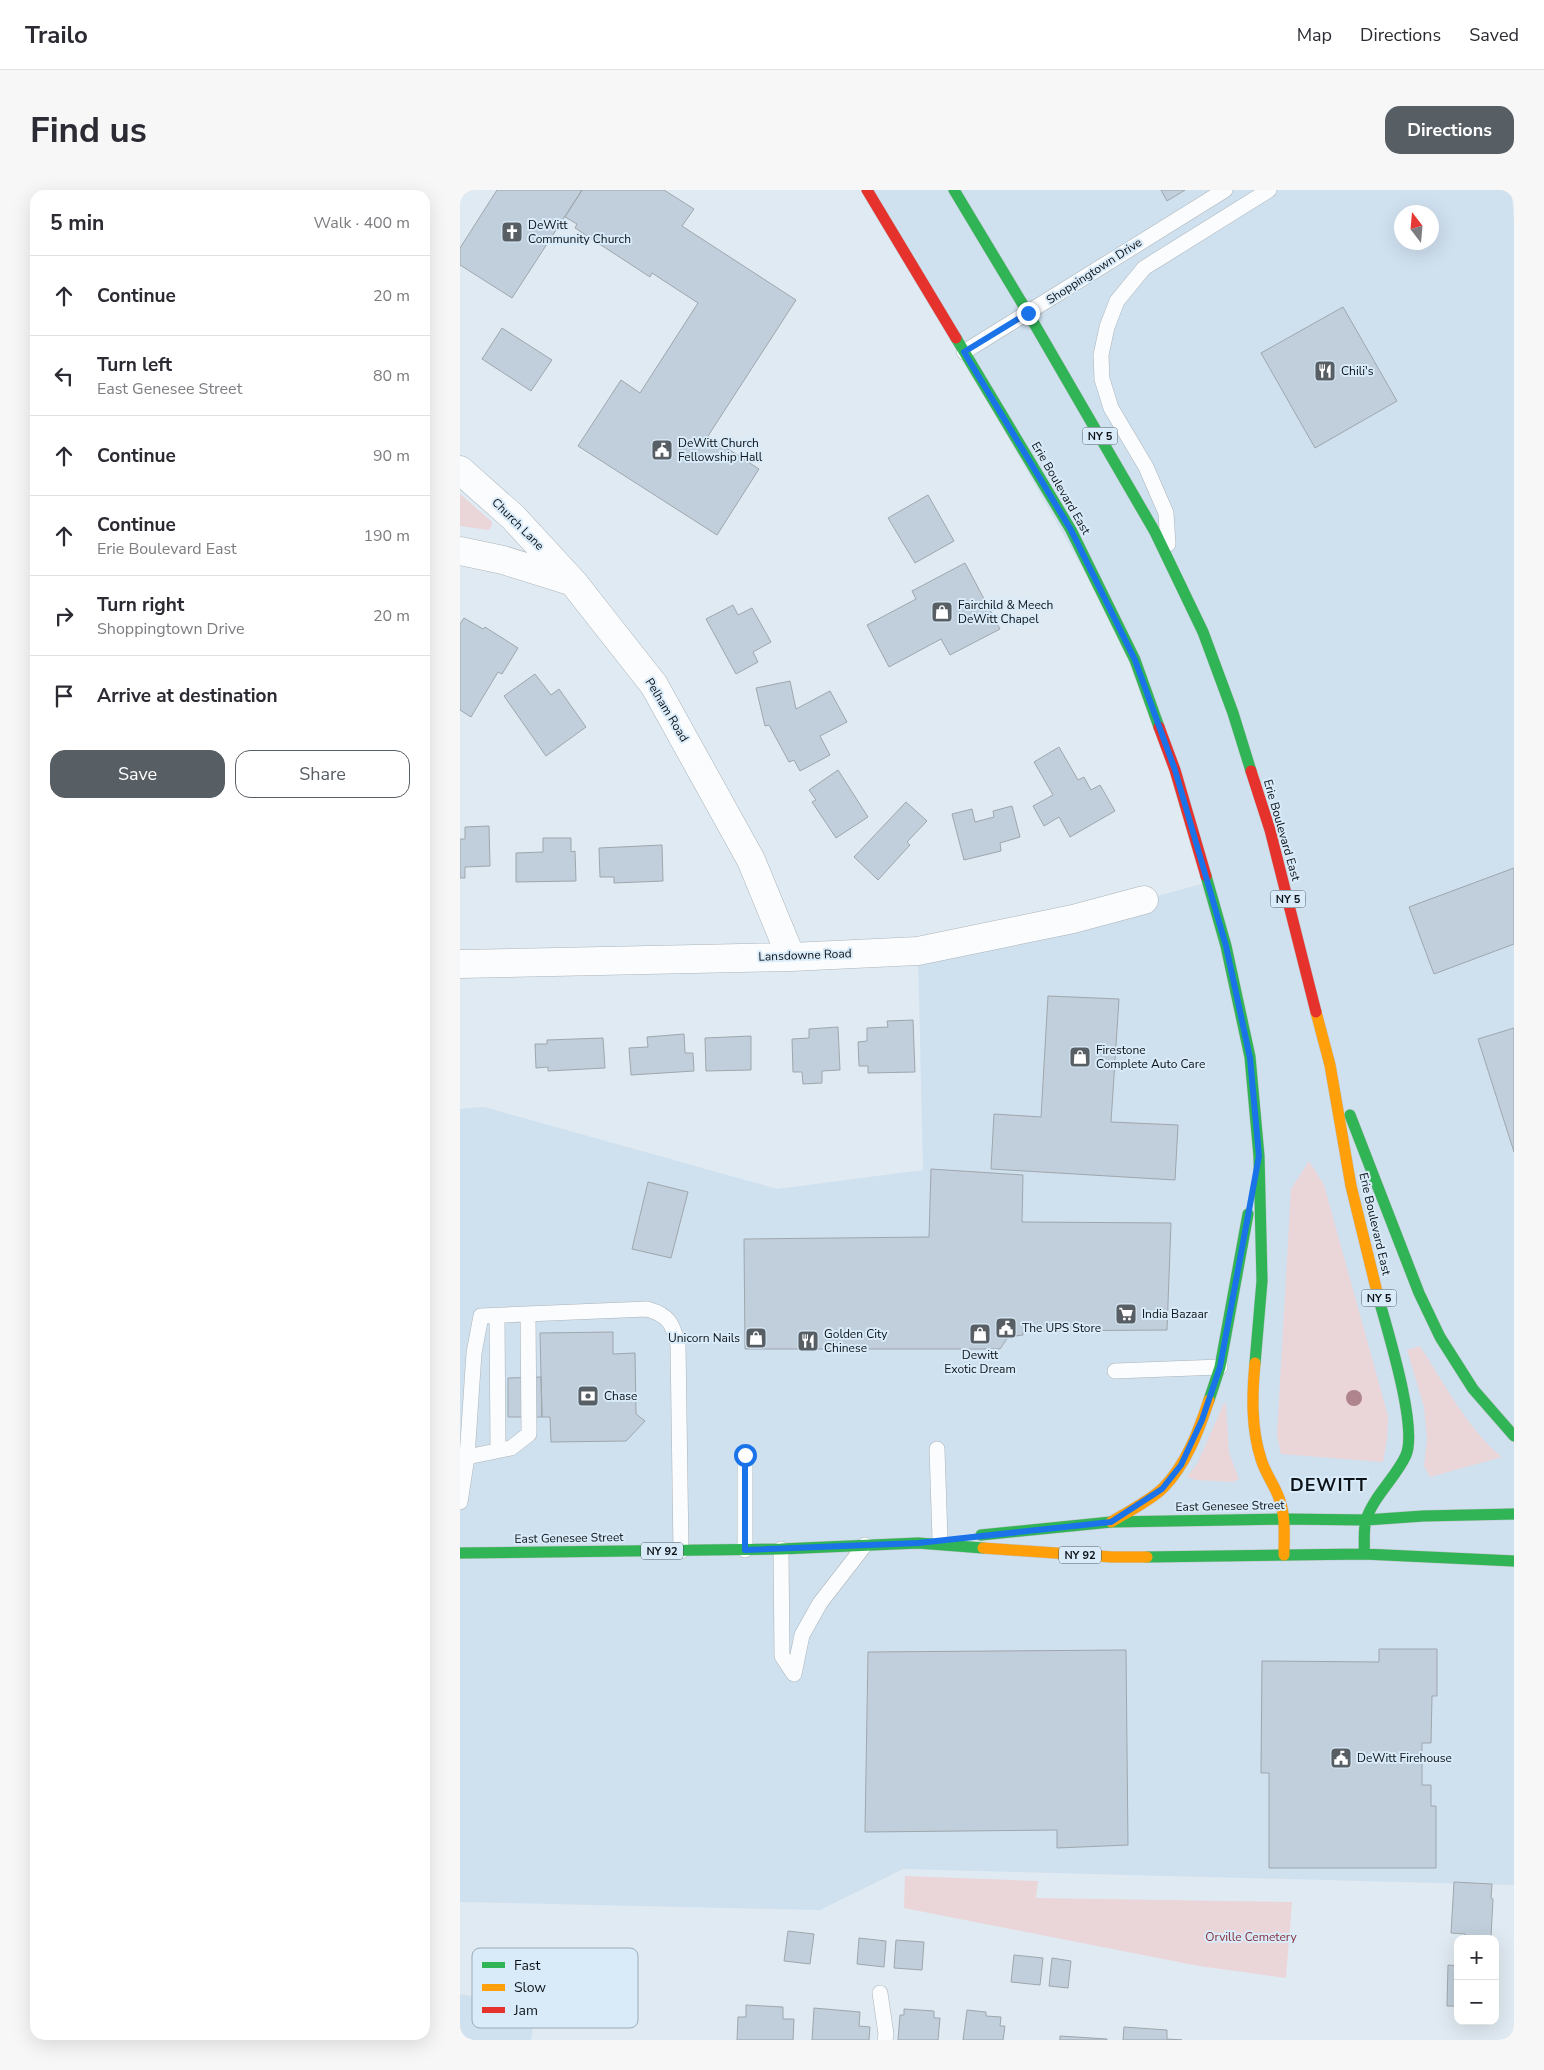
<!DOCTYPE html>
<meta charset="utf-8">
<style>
:root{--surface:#fff;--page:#f7f7f7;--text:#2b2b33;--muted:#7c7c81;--line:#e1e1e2;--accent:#575e64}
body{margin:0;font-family:"Nunito Sans",sans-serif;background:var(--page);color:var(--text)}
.controls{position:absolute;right:15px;bottom:15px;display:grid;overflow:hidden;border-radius:10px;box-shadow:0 5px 20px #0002}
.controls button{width:45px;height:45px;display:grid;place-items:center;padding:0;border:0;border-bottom:1px solid var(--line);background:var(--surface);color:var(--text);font:25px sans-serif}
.compass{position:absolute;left:934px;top:15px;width:45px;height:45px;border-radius:50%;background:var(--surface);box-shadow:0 5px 20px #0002;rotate:344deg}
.stop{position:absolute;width:15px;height:15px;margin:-11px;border:4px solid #1a73e8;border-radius:50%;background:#fff}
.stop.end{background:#1a73e8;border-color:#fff;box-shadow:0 1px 5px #0008}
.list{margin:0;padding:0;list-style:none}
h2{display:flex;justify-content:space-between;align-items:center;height:65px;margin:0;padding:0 20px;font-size:21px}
h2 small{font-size:16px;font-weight:400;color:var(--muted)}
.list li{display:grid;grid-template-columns:32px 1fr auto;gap:15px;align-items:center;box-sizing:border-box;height:80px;padding:0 20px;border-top:1px solid var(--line)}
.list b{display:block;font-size:19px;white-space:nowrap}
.list p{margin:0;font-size:16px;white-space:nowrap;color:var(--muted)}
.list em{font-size:16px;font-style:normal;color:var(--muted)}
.actions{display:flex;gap:10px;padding:15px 20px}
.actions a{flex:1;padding:11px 0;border:1px solid var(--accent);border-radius:15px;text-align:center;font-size:18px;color:var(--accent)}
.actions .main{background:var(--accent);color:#fff}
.icon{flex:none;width:28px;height:28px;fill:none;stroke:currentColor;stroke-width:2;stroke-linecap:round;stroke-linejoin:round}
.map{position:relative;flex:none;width:1054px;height:1850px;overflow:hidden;border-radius:15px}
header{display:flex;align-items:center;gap:30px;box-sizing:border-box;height:70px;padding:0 25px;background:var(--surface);border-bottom:1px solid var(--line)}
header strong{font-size:24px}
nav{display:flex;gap:28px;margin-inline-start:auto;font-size:18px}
.intro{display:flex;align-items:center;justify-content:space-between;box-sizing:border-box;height:120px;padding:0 30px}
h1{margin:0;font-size:35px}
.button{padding:12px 22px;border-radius:15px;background:var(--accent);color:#fff;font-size:18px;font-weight:700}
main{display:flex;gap:30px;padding:0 30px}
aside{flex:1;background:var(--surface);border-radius:15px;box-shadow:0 5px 20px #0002}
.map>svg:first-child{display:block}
.built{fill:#cfe0ef;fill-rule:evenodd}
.green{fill:#ead5d9}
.building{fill:#c0cfdb;stroke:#9fa6ad}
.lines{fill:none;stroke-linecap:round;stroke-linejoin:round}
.lane-casing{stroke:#acb4ba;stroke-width:16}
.street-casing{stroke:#acb4ba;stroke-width:29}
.fast-casing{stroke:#bfc4c8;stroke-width:12}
.slow-casing{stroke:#bfc4c8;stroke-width:12}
.jam-casing{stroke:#bfc4c8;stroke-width:12}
.lane{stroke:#fafcfd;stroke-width:15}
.street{stroke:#fafcfd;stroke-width:28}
.fast{stroke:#30b455;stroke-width:11}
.slow{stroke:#ff9f0a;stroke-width:11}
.jam{stroke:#e5322d;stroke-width:11}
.tree{fill:#af848d}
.route{stroke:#1a73e8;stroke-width:6}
.labels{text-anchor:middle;stroke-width:4;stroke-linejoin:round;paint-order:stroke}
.shield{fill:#d9ebf9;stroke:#4a545c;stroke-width:1}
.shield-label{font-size:11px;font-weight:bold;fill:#0d1318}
.poi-label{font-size:12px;fill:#0d1318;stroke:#d9ebf9;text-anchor:start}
.street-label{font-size:12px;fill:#0d1318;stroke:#d9ebf9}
.park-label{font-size:12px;fill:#87303b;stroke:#d9ebf9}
.district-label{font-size:18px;font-weight:bold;letter-spacing:1px;fill:#0d1318;stroke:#d9ebf9}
.key{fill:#d9ebf9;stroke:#9caab6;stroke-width:1}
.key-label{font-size:14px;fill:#0d1318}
</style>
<header>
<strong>Trailo</strong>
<nav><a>Map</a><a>Directions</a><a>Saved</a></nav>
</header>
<div class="intro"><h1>Find us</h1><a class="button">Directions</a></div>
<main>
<aside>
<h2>5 min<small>Walk · 400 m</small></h2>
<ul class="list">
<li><svg class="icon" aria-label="ahead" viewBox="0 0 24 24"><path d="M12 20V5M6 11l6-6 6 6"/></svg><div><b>Continue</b></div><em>20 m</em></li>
<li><svg class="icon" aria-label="left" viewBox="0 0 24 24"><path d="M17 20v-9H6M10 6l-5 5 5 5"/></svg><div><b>Turn left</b><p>East Genesee Street</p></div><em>80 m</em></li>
<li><svg class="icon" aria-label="ahead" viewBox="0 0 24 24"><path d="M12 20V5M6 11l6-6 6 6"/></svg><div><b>Continue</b></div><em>90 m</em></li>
<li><svg class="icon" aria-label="ahead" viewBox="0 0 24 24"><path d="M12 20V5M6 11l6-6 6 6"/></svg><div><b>Continue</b><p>Erie Boulevard East</p></div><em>190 m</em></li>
<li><svg class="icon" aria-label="right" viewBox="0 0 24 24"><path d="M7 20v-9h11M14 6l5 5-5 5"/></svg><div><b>Turn right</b><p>Shoppingtown Drive</p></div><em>20 m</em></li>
<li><svg class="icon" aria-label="arrive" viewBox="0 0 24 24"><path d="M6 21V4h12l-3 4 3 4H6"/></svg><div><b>Arrive at destination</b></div></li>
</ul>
<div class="actions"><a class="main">Save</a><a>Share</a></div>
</aside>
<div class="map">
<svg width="1054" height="1850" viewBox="0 0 1054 1850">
<rect width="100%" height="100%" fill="#e0eaf2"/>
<path class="built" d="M407,0h644l3,33v1662l-611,-16 -83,41 -360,-8v-793l24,-2 293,82 146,-19 -5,-219 226,-51 64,-18 -73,-222zM942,22h30v30h-30z
M0,1804l76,13 -5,33h-71z"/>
<path class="green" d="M0,304l32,28v3l-3,5 -29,-4z
M849,971l15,24 64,231 -1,23 -4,23 -102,-8 -4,-19 14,-246z
M960,1156c24,37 48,84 82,111l-72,20 -6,-11 3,-26 -3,-33 -17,-57z
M764,1213l2,1 3,49 10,26 -6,3 -37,-2 -9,-3 10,-13z
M445,1686l133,5 -2,17 256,4 -6,76 -87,-12 -295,-58z"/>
<path class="building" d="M37,0h85l-70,108 -52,-33v-17z
M122,0h82l30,19 -12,17 114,74 -88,136 51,33 -42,66 -139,-89 43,-66 19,13 58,-90 -46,-30 -2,4 -75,-49 2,-4 -12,-7z
M701,0h24l-18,11z
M883,117l54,94 -82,47 -54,-95z
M42,138l50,32 -21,31 -49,-32z
M468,305l26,46 -39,22 -27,-45z
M505,373l35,66 -50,26 -9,-16 -52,28 -22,-42 49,-26 -4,-8z
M273,415l5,10 14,-7 19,34 -18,10 5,10 -22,12 -30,-55z
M4,428l19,11 2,-2 33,21 -16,26 -4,-2 -27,45 -11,-7v-86z
M75,484l16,21 8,-6 27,38 -40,29 -42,-60z
M330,491l6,28 34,-18 17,31 -27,14 10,19 -30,16 -6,-11 -5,2 -20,-37 -4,1 -9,-38z
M599,557l19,33 6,-3 7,13 9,-5 15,26 -45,26 -11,-20 -15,9 -11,-20 20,-11 -19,-33z
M378,580l30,47 -32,21 -24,-36 4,-2 -7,-10z
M446,612l21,19 -20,21 3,3 -32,35 -24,-23z
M552,616l8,31 -20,6 1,8 -37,9 -12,-46 20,-5 3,13 19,-5 -1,-6z
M29,636l1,40 -25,1v11h-5v-39h5v-12z
M83,648h28v14l4,-1 1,30 -60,1v-29l27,-1z
M202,655l1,36 -49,2v-6h-14l-1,-29z
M1054,678v76l-80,30 -25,-67z
M588,806l71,3 -8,123 67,3 -3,55 -184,-11 3,-55 47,3z
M453,830l2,52 -47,1v-7h-9l-1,-24 9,-1v-13l21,-1 -1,-6z
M378,837l2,43 -18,1v12l-19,1 -1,-12h-9l-1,-33 17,-1v-9z
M1054,838v124l-36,-113z
M224,844l1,19h8l1,18 -63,4 -2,-27 19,-1 -1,-10z
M291,846v34l-45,1 -1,-33z
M143,848l2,30 -57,3v-4l-12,1 -1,-24h12v-4z
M471,979l92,6 -1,47 149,1 -4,107 -144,1v4l-15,2 -8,12h-255l-1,-110 185,-2z
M188,992l40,10 -17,66 -39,-9z
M153,1142v22l22,-1 1,61 9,7 -19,20 -75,1 -1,-25h-8l-2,-84z
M81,1187l1,40h-34v-39z
M919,1459h58v47h-5l-1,47h-9v42h9v21h5v62h-167v-95h-8l1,-112 117,1z
M666,1460l2,195 -71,3v-18l-192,2 3,-180z
M994,1692l38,2 -1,14 2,1 -2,38h-3v2h-23v-5l-14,-1z
M328,1741l26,3 -4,30 -26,-3z
M399,1748l27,3 -2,26 -27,-3z
M436,1750l28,2 -2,28 -28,-2z
M554,1765l29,3 -3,27 -29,-3z
M592,1768l19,3 -3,27 -19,-2z
M988,1775l10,1v40h-11z
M286,1815l37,2v12h11l-1,21h-56l1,-23h8z
M354,1818l46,4 -1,14 11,1 -1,13h-57z
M444,1819l30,2v7h6l-2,22h-40l2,-25h4z
M507,1820l19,2v4l15,1 -1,9h5l-2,14h-40z
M664,1837l43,3v9l15,1h-59z
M600,1846l47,3v1h-47z"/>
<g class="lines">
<g class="lane-casing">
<path id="lane" d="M504,162l261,-162
M708,354l-2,-31 -20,-46 -35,-59 -9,-29 -1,-24 6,-28 10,-26 27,-33 125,-78
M37,1126l1,134
M655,1181l105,-4
M477,1259l3,90
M7,1267l44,-9 18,-14 -1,-120
M0,1312l7,-45 7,-104 7,-37 166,-7c22,6 26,15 31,36l3,206
M321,1359l1,107 12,18
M285,1360v-95
M334,1484l8,-39 18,-32 45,-58
M420,1803l6,41 -1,6"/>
</g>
<g class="street-casing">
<path id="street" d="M0,280l53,47 59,64
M0,361l43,9 70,22 81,103 97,175 40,97
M0,774l331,-7 127,-6 155,-32 71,-19"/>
</g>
<g class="fast-casing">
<path id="fast" d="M494,0l74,123 127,219 48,100 30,81 18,58
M496,148l115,192 64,130 24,67
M746,686l20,70 24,111 9,99 3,125 -7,82
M890,925l69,178 21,44 33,52 41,47
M749,1210l11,-33 28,-153
M521,1345l130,-13 173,-3 82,1 57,-4 91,-2
M0,1363l321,-4 137,-6 65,5
M904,1364c1,-10 -1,-24 2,-34 7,-23 31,-44 40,-65 12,-28 -19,-126 -28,-159
M687,1367l217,-3 150,7"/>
</g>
<g class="slow-casing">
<path id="slow" d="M856,822l14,53 21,121 27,110
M795,1173c-3,32 -4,65 6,96 4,14 13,25 18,39 7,18 5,38 5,57
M651,1332c15,-9 40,-22 52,-34 23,-23 36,-58 46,-88
M523,1358l129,9h35"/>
</g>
<g class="jam-casing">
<path id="jam" d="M407,0l89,148
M699,537l16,43 31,106
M791,581l19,59 46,182"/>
</g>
<use href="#lane" class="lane"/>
<use href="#street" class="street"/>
<use href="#fast" class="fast"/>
<use href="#slow" class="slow"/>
<use href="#jam" class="jam"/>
</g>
<circle class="tree" cx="894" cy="1208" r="8"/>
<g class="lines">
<path class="route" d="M285,1265v95l173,-7 193,-21 51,-33 19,-24 21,-45 18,-53 39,-211 -9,-98 -24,-112 -51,-176 -40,-110 -64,-130 -107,-178 64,-39"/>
</g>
<defs>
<g id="church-square" transform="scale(1.125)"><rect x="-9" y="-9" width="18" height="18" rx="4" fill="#575e64" stroke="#d9ebf9"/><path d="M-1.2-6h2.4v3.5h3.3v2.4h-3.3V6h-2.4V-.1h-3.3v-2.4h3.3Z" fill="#fff"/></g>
<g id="restaurant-square" transform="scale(1.125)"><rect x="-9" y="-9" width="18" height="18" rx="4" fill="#575e64" stroke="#d9ebf9"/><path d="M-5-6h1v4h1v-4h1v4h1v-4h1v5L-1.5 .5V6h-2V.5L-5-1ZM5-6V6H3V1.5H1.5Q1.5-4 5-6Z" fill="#fff"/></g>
<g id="civic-square" transform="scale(1.125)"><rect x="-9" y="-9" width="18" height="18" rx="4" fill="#575e64" stroke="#d9ebf9"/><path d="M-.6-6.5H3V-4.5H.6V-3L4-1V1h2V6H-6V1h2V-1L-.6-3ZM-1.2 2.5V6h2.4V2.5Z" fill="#fff"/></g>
<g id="shop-square" transform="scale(1.125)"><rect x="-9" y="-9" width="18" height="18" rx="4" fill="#575e64" stroke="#d9ebf9"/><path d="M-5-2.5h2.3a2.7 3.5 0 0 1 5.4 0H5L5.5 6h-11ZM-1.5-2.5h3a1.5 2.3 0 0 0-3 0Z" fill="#fff"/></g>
<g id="supermarket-square" transform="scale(1.125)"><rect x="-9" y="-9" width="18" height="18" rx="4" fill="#575e64" stroke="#d9ebf9"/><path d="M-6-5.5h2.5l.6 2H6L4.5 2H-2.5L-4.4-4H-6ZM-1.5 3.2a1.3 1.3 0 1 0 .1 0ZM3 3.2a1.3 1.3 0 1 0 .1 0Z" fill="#fff"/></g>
<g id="bank-square" transform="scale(1.125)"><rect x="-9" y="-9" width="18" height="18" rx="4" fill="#575e64" stroke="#d9ebf9"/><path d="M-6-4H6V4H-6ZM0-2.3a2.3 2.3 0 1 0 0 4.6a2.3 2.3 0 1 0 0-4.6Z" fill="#fff"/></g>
</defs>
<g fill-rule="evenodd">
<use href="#church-square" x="52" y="42"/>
<use href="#restaurant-square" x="865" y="181"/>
<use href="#civic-square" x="202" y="260"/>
<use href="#shop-square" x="482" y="422"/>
<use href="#shop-square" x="620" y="867"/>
<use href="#supermarket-square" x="666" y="1124"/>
<use href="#civic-square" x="546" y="1138"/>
<use href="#shop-square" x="520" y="1144"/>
<use href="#shop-square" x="296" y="1148"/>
<use href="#restaurant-square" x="348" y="1151"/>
<use href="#bank-square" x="128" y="1206"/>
<use href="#civic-square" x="881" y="1568"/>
</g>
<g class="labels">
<g class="shield">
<rect x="622.5" y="237.5" width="35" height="17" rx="4"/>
<rect x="810.5" y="700.5" width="35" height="17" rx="4"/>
<rect x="901.5" y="1099.5" width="35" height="17" rx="4"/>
<rect x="181" y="1352.5" width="42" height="17" rx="4"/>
<rect x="599" y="1356.5" width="42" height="17" rx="4"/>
</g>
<g class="shield-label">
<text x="640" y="250">NY 5</text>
<text x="828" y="713">NY 5</text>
<text x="919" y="1112">NY 5</text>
<text x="202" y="1365">NY 92</text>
<text x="620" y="1369">NY 92</text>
</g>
<g class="poi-label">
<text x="68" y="39">DeWitt<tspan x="68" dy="14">Community Church</tspan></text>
<text x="881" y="185">Chili's</text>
<text x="218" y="257">DeWitt Church<tspan x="218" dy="14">Fellowship Hall</tspan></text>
<text x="498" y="419">Fairchild &amp; Meech<tspan x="498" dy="14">DeWitt Chapel</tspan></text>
<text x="636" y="864">Firestone<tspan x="636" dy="14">Complete Auto Care</tspan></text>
<text x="682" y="1128">India Bazaar</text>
<text x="562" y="1142">The UPS Store</text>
<text x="364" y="1148">Golden City<tspan x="364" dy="14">Chinese</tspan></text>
<text x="280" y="1152" text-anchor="end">Unicorn Nails</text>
<text x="520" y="1169" text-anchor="middle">Dewitt<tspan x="520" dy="14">Exotic Dream</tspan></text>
<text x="144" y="1210">Chase</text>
<text x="897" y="1572">DeWitt Firehouse</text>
</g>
<g class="street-label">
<text transform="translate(634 81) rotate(-33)" y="4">Shoppingtown Drive</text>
<text transform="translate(601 298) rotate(60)" y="4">Erie Boulevard East</text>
<text transform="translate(58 334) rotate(45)" y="4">Church Lane</text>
<text transform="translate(207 520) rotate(59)" y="4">Pelham Road</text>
<text transform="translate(822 640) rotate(74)" y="4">Erie Boulevard East</text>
<text transform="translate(345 765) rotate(-2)" y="4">Lansdowne Road</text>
<text transform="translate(915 1034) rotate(77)" y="4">Erie Boulevard East</text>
<text transform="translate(770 1316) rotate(-1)" y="4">East Genesee Street</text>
<text transform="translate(109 1348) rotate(-1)" y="4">East Genesee Street</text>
</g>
<g class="park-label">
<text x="791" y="1751">Orville Cemetery</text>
</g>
<g class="district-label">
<text x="869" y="1301">DEWITT</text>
</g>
</g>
<rect x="12" y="1758" width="166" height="80" rx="8" class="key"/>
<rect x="22" y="1772" width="23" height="6" fill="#30b455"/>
<rect x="22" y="1794" width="23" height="7" fill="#ff9f0a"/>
<rect x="22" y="1817" width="23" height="6" fill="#e5322d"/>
<g class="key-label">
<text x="54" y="1780">Fast</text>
<text x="54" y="1802">Slow</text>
<text x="54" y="1825">Jam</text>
</g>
</svg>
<div class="controls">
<button>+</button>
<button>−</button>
</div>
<svg class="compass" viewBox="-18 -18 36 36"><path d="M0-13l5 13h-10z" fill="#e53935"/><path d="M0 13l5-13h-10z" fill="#7c7c81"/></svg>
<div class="stop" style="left:285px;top:1265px"></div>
<div class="stop end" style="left:568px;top:123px"></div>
</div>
</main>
